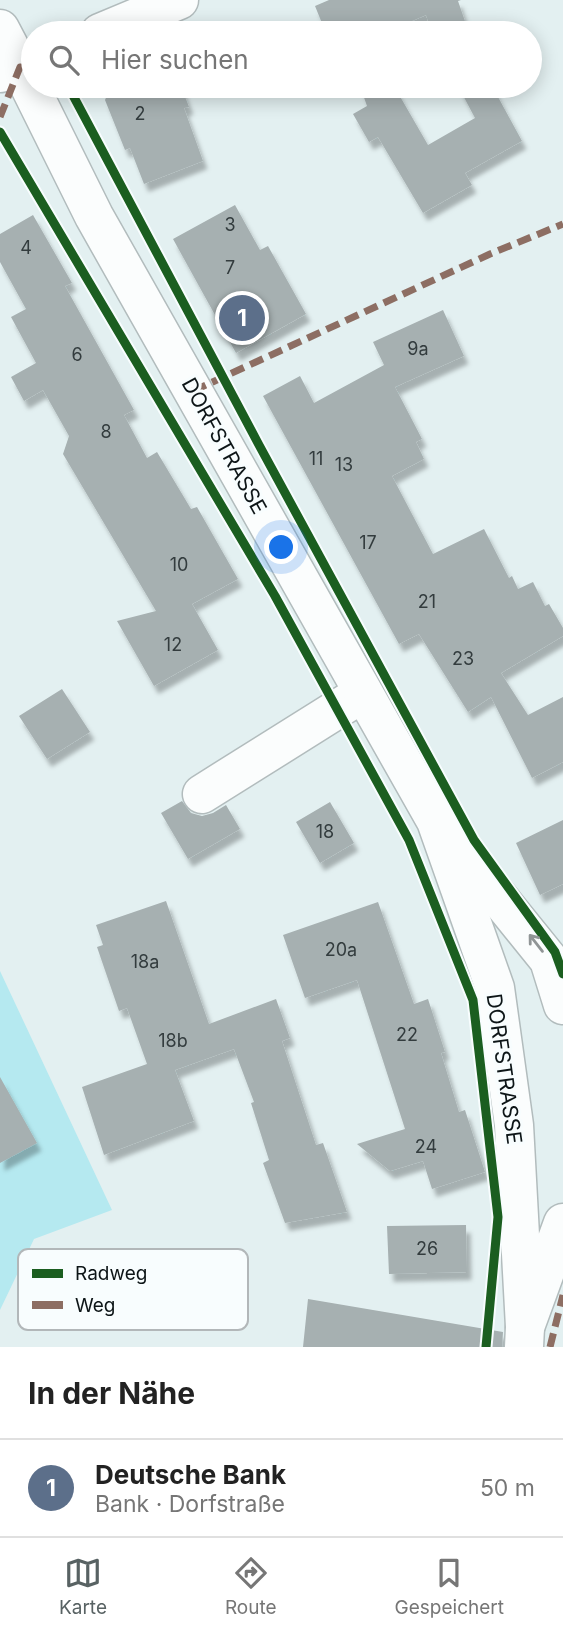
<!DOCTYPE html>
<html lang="de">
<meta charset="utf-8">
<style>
:root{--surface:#fff;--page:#f6f6f6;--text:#222;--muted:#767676;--line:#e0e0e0;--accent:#586263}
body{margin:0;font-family:Inter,sans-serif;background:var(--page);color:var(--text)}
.you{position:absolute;left:282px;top:548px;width:24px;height:24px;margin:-18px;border:5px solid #fff;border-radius:50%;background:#1a73e8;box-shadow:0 0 0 10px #1a73e833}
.badge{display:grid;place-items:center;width:46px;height:46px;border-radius:50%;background:var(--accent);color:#fff;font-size:23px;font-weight:700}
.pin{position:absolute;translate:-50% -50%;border:4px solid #fff;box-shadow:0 2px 7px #0006}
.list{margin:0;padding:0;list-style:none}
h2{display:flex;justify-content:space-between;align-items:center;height:91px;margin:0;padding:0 28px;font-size:30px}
h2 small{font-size:23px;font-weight:400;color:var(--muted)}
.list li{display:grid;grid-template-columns:46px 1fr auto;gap:21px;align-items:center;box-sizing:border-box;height:98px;padding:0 28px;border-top:2px solid var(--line)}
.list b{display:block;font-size:26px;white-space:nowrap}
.list p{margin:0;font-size:23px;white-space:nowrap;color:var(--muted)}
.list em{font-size:23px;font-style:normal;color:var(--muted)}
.icon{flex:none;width:38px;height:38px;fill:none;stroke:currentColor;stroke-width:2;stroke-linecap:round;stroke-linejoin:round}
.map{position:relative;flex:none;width:563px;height:1347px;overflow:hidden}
.search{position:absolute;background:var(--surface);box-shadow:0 4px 18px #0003;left:21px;right:21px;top:21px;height:77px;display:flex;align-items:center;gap:18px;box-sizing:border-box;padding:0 24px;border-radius:38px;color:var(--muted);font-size:26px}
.sheet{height:189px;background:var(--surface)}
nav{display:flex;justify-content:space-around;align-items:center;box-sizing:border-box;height:98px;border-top:2px solid var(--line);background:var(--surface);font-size:19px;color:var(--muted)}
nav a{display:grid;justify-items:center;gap:4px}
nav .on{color:var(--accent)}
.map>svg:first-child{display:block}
.green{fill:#b5e9f0}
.building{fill:#a6b0b1;filter:url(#shadow)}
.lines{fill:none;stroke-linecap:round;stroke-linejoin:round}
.minor-casing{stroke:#b2bcbd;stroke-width:41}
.major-casing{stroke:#b2bcbd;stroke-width:41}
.minor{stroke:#fbfdfd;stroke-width:38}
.major{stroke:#fbfdfd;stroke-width:38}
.quiet{stroke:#8d6e63;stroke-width:7;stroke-dasharray:14 7;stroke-linecap:butt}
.cycleway-casing{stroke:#f8fdfe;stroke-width:13}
.cycleway{stroke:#1b5e20;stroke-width:9}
.oneway{stroke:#909596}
.labels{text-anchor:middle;stroke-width:6;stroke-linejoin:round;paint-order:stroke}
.number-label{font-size:18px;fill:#333c3e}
.street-label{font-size:21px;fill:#0d1517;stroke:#f8fdfe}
.key{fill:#f8fdfe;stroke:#b2b7b9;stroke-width:2}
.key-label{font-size:19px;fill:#0d1517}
</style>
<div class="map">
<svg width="563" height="1347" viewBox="0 0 563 1347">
<defs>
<filter id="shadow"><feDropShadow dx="4.5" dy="8" stdDeviation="2" flood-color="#0004"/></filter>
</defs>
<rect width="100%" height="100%" fill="#e3f0f1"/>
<path class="green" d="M0,971l112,239 -78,29 -34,71z"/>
<path class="building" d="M329,0h132l-3,1 11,32h-37l-6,-18 -42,18h-58l-11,-27z
M111,86h70l8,21 -5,1 19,53 -59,23 -14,-36 -5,2 -20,-50z
M360,86h34l34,59 47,-27 -17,-32h34l30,55 -57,32 7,12 -49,28 -45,-76 -9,5 -16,-28 14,-8z
M235,205l25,45 8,-4 38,68 -70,39 -63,-114z
M33,215l39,68 -7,3 69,124 -10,5 23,43 10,-6 34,57 6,-2 41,72 -46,25 26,46 -64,36 -37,-65 39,-10 -93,-157 6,-18 -26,-46 -19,11 -13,-24 25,-14 -25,-46 15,-8 -26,-47v-28z
M443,310l21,46 -69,31 27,52 -6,3 8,17 -32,17 41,78 51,-25 25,49 3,-2 6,13 15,-7 12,24 4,-2 14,24v8l-62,37 27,42 35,-18v65l-31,16 -41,-81 -23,15 -49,-78 -20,10 -136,-248 37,-20 14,27 70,-38 -11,-23z
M62,689l28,43 -43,27 -28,-43z
M182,801l9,12 11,3 11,-3 13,-8 14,24 -52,30 -27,-46z
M330,802l24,41 -34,20 -24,-41z
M563,820v64l-23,11 -24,-52z
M166,901l43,123 67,-25 14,39 -8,3 34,104 7,-2 24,69 -62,11 -22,-60 6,-3 -18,-57 3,-1 -20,-53 -59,21 19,51 -90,34 -22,-68 65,-23 -20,-56 -8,3 -22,-64 6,-2 -7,-20z
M378,902l36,102 14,-5 17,53 -4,1 18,59 6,-2 20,62 -53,17 -9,-28 -33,10 -33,-27 48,-15 -48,-149 -52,18 -22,-63z
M0,1077l37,66 -37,20z
M466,1225l1,47 -78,2 -2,-48z
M308,1299l195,33 -1,15h-199z"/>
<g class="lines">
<g class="minor-casing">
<path id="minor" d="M0,29l20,38 13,-6
M100,33l79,-33
M202,794l161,-101
M439,824l110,136 14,45
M525,1327l38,-104"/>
</g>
<g class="major-casing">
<path id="major" d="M0,73l20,-6 74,149 342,605 59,167 19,137 11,202 -1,20"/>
</g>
<use href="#minor" class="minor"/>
<use href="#major" class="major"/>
<path class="quiet" d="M0,117l20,-50 13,3
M193,391l297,-137 73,-30
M550,1347l13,-52"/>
<g class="cycleway-casing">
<path id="cycleway" d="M68,86l191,359 215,395 81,112 8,22
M0,132l275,464 134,244 64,160 25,217 -12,130"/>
</g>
<use href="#cycleway" class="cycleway"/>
</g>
<defs><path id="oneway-shaft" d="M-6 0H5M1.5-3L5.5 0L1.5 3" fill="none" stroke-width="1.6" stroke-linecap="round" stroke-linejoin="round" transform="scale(1.75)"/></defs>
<use class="oneway" href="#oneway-shaft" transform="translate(536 943) rotate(-128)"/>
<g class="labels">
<g class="number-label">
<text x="140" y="120">2</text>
<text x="230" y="231">3</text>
<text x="26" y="254">4</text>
<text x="230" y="274">7</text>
<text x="418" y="355">9a</text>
<text x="77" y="361">6</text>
<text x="106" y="438">8</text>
<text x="316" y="465">11</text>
<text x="344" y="471">13</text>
<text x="368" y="549">17</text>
<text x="179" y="571">10</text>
<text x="427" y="608">21</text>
<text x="173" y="651">12</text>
<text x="463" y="665">23</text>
<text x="325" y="838">18</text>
<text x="341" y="956">20a</text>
<text x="145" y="968">18a</text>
<text x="407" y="1041">22</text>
<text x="173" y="1047">18b</text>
<text x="426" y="1153">24</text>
<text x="427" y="1255">26</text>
</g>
<g class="street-label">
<text transform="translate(224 446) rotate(61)" y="7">DORFSTRASSE</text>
<text transform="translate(504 1069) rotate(82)" y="7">DORFSTRASSE</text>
</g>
</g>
<rect x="18" y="1249" width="230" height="81" rx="10" class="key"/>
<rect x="32" y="1269" width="31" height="9" fill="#1b5e20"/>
<rect x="32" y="1301" width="31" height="8" fill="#8d6e63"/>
<g class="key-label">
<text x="75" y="1280">Radweg</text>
<text x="75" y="1312">Weg</text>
</g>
</svg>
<div class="you"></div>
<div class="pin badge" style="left:242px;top:318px;background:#5c6f8a">1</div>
<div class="search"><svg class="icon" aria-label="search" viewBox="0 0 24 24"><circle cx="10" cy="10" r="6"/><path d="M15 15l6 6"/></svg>Hier suchen</div>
</div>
<section class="sheet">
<h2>In der Nähe<small></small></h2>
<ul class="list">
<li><span class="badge" style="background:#5c6f8a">1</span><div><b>Deutsche Bank</b><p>Bank · Dorfstraße</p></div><em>50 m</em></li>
</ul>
</section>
<nav>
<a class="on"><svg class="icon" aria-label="map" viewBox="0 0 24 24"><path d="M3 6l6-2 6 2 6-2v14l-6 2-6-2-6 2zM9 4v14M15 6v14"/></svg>Karte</a>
<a><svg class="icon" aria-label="directions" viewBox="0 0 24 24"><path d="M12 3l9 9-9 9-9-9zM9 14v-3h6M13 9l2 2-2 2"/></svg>Route</a>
<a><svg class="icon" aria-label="saved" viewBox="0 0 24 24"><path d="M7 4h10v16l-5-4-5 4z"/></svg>Gespeichert</a>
</nav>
